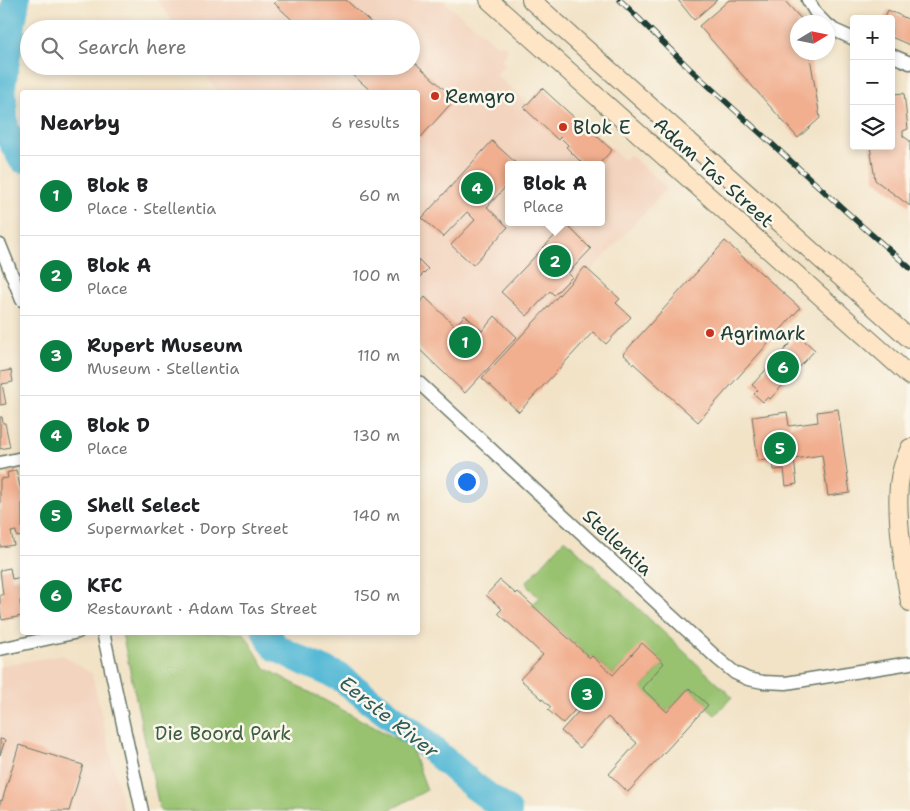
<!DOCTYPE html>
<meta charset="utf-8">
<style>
:root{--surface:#fff;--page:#f6f6f6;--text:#202124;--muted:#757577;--line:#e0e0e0;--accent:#0b8043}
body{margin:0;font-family:"Shantell Sans",sans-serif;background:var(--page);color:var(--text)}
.controls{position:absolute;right:15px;top:15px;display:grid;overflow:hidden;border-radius:5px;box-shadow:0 2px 8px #0003}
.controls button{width:45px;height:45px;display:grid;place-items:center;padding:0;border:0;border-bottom:1px solid var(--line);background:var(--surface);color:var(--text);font:25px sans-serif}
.compass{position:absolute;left:790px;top:15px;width:45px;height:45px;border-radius:50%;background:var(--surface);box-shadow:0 2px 8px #0003;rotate:80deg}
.you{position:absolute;left:466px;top:481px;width:18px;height:18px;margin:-12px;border:4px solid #fff;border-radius:50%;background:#1a73e8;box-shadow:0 0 0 8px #1a73e833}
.badge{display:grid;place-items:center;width:32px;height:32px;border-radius:50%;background:var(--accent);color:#fff;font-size:16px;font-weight:700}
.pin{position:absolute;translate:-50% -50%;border:2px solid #fff;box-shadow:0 1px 5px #0006}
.popup{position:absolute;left:505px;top:161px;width:100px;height:65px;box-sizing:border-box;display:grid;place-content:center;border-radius:5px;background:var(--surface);filter:drop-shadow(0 1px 4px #0005);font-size:16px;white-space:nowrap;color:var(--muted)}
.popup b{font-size:19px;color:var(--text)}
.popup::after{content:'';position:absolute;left:50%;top:100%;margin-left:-10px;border:10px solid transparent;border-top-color:var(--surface)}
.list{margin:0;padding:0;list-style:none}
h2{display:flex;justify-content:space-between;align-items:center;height:65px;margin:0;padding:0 20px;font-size:21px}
h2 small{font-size:16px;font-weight:400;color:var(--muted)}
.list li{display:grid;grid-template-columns:32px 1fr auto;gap:15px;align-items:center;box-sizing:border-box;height:80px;padding:0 20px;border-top:1px solid var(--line)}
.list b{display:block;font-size:19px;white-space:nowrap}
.list p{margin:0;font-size:16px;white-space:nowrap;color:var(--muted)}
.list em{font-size:16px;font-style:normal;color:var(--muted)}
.icon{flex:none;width:28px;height:28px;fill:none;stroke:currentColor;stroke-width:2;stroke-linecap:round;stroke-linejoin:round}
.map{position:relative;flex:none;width:910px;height:811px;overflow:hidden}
.search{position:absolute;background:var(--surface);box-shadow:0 2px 8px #0003;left:20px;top:20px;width:400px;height:55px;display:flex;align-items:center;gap:12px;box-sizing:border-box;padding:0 18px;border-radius:28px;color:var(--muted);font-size:19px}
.panel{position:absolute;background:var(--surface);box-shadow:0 2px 8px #0003;left:20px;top:90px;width:400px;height:545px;border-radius:5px}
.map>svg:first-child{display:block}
.built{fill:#f3d4bf;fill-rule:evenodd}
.green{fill:#98c26f;stroke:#5c8052}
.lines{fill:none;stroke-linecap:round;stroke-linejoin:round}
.river{stroke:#57bad6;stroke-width:28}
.building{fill:#f1af8f}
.street-casing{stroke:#697767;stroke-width:15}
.secondary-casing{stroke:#697767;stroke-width:20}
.street{stroke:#fff;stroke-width:12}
.secondary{stroke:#fde5c5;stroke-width:18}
.rail-casing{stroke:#1f3d34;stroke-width:5.5}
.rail{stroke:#fbf7ec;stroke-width:4;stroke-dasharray:11;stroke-linecap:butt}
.poi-dot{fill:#c8321e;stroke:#fbf7ec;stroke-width:2}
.labels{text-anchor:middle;stroke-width:5;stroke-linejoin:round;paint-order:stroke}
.poi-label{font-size:19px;fill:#1f3d34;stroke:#fbf7ec;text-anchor:start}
.street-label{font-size:19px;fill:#1f3d34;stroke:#fbf7ec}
.park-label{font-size:19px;fill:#3d5e43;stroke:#fbf7ec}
.water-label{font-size:20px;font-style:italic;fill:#2d5c5c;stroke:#fbf7ec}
</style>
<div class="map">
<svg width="910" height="811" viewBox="0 0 910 811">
<rect width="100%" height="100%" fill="#fbf7ec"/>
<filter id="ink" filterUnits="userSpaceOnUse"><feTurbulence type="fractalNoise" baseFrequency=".02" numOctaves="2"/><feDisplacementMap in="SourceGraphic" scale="10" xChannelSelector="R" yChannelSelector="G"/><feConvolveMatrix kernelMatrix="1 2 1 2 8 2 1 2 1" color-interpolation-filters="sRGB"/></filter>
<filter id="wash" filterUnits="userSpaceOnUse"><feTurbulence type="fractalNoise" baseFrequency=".0096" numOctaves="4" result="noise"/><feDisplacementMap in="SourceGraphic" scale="20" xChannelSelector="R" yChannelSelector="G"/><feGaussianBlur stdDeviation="1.12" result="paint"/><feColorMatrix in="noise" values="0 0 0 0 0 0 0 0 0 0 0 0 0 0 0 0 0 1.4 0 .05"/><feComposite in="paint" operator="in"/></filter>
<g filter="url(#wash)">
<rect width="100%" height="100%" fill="#f2e3c7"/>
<path class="built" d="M158,0h284l55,45 6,-1 4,3v6l-6,7 4,4 -9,11 32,28 14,-15 35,32 -1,2 7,6 3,-2 38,34 5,-6 38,34 -77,84 -5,-5 -118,128 -49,-47v-256h-201l-15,-26h209v-37h-234zM509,165h92v57h-92z
M63,655l29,19 32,137h-124v-145z"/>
<path class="green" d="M565,539l167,158 -17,18 -9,-8 1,-3 -18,-16 -22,24 -25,-24 22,-25 -22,-19 -29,31 -21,-19 -2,2 -58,-53 7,-7 -10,-10 -3,-5z
M122,633h122l21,35 146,79 16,43 -39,21h-228z"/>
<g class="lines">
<path class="river" d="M16,0l-14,85 3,44 17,30
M266,632l9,15 32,16 33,14 79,61 55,48 34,25"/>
</g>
<g id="blocks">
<path class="building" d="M277,0h69l32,29h-76l-28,-26z
M678,0h39l-23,20z
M729,0h55l20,22h-6v30h23l-11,5 10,61 -22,20 -99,-112z
M888,10l22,10v25l-19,-8v-18h-7z
M411,59l44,40 -34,38 -3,-3v-42h-46l-29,-26h68z
M542,88l35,32 -2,2 4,3 4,4 3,-3 26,24 -14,15h-14l-18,-18 2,-2 -8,-8 -2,3 -34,-32z
M892,89l1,5 11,-1 4,36 -5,2v5l7,5v65l-35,-26 -5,-34h21z
M492,141l26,24h-9v18l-22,24 21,20 -35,38 -22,-20 24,-25 -8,-8 -24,25 -21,-19z
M566,224l25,25 -23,24 4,4 -18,18 -4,-4 -23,25 -26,-24z
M725,241l75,67 -102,114 -75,-68z
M418,259l10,10 -10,10z
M585,267l35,32 -4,4 15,14 -25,27 -13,-12 -74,80 -37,-34z
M425,297l30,29 10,-11 17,16 13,-15 22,21 -52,56 -47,-45v-43z
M798,335l17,15 -45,49 -2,-2 -5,5 -9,-8 4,-4 -6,-5z
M11,370l2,12 -11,2 4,20 -6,1v-33z
M838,409l12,84 -22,3 -6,-41 -28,4 3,25 -11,2 -2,-17 -10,1 -1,-11 -15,2 -6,-44 35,-5 2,14 29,-4 -1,-10z
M0,417h2l1,6h2l5,24 -10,2z
M16,470l6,24v42l-5,1 -1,-6 -5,1 3,13 -14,2v-68l8,-1 -1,-5z
M10,568l2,11 10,-2v23l-2,1 2,15 -20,4 -2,-10v-15h3l-3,-25z
M500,580l16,14 2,-2 72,66 2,-2 21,19 29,-32 22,20 -22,25 25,24 22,-24 19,17 -80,87 -19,-18 28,-31 -29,-26 -28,31 -19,-17 27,-30 -3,-2 -22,24 -15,-13 3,-3 -31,-28 23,-24 -45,-42 4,-4 -16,-14z
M0,739l5,1 -5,15z
M19,745l64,20 -14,46h-69v-11l2,1z"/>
</g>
</g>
<g filter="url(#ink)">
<use href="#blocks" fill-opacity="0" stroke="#697767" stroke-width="1"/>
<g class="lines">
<g class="street-casing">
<path id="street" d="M808,0l9,15 7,7
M828,25l6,5 20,9
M891,55l19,8
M0,245l22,55
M418,382l300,277 17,14 13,6 15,3 23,1 124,-20
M0,463l22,-5
M103,632l39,179
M0,649l78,-17"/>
</g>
<g class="secondary-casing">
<path id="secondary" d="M489,0l421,376
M531,0l379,339
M910,448c-5,12 -10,24 -11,37 -3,35 5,82 11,117"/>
</g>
<use href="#street" class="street"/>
<use href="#secondary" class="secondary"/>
<g class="rail-casing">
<path id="rail" d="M620,0l69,68 173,158 48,42"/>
</g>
<use href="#rail" class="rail"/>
</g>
</g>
<g class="poi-dot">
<circle cx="435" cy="96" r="5"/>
<circle cx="563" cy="127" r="5"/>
<circle cx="710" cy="333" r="5"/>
</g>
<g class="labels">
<g class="poi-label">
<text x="445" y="103">Remgro</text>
<text x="573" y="134">Blok E</text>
<text x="720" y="340">Agrimark</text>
</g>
<g class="street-label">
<text transform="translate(714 172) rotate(42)" y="7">Adam Tas Street</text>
<text transform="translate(618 542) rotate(43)" y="7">Stellentia</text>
</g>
<g class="park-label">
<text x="223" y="740">Die Boord Park</text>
</g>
<g class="water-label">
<text transform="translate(389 717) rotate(38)" y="7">Eerste River</text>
</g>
</g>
</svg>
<div class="controls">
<button>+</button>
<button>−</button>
<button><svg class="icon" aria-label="layers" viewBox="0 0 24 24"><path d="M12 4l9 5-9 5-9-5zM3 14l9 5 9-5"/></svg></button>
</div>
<svg class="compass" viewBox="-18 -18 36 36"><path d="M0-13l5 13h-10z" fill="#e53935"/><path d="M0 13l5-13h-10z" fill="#757577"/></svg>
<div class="you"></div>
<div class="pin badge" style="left:465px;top:342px">1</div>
<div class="pin badge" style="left:555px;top:261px">2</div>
<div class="popup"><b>Blok A</b>Place</div>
<div class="pin badge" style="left:587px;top:694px">3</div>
<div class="pin badge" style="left:477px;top:188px">4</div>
<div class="pin badge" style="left:780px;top:448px">5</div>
<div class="pin badge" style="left:783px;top:367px">6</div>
<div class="search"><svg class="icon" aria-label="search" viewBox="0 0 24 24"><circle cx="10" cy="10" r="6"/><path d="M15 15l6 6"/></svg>Search here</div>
<section class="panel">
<h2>Nearby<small>6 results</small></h2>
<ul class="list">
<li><span class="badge">1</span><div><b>Blok B</b><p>Place · Stellentia</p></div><em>60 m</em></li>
<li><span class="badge">2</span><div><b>Blok A</b><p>Place</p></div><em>100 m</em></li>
<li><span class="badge">3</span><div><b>Rupert Museum</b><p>Museum · Stellentia</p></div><em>110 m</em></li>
<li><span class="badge">4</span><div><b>Blok D</b><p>Place</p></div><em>130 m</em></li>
<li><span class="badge">5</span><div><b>Shell Select</b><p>Supermarket · Dorp Street</p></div><em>140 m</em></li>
<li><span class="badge">6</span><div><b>KFC</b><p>Restaurant · Adam Tas Street</p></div><em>150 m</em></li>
</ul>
</section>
</div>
